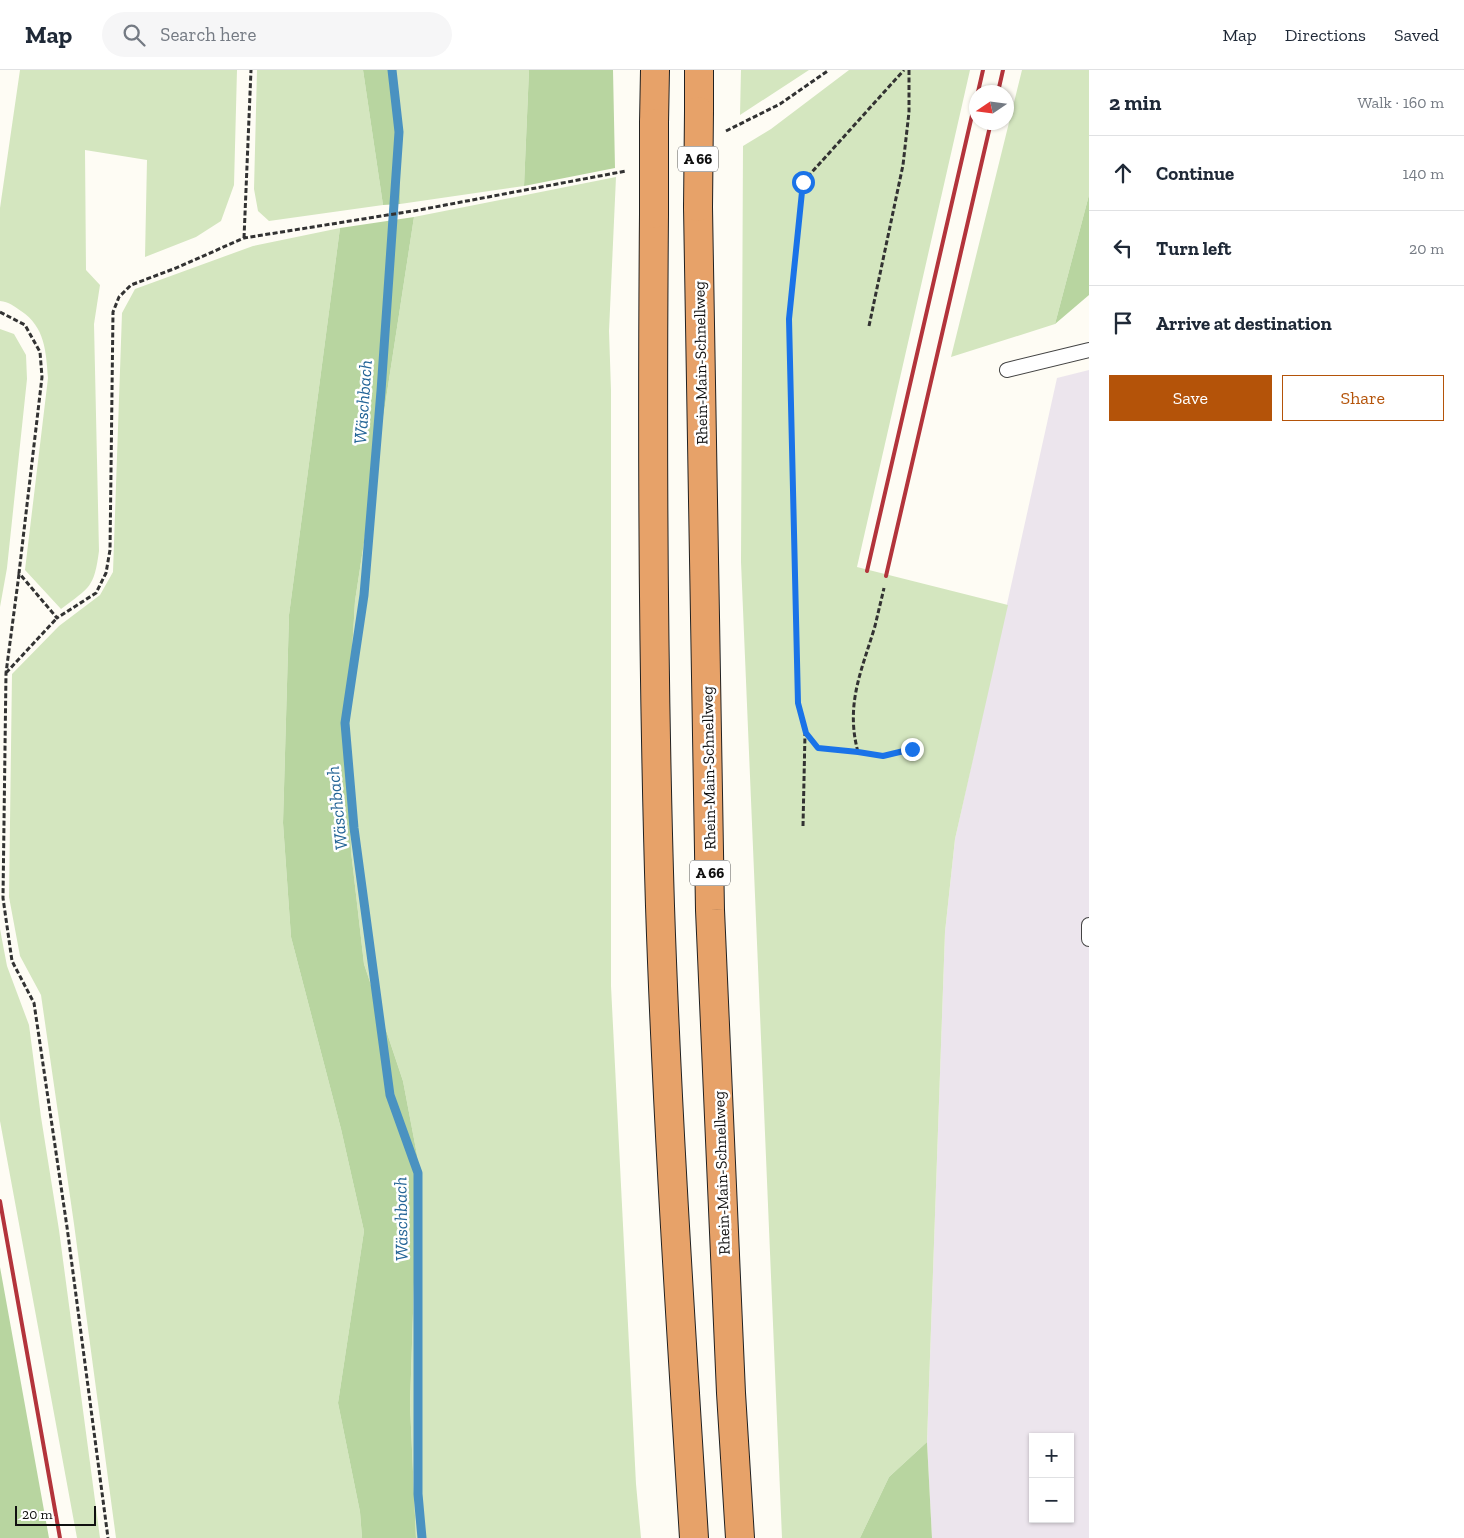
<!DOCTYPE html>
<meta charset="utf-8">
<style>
:root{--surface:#fff;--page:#f6f6f7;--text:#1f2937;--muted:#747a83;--line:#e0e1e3;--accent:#b45309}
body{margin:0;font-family:"Zilla Slab",serif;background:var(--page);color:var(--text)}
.controls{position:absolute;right:15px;bottom:15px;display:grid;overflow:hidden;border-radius:0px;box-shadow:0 1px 4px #0004}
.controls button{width:45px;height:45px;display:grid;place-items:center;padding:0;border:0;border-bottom:1px solid var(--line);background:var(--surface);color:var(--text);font:25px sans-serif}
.compass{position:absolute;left:969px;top:15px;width:45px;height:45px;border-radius:50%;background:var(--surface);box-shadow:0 1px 4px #0004;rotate:257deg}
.scale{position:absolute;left:15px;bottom:12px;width:81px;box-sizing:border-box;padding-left:5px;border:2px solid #101010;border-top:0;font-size:14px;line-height:18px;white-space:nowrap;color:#101010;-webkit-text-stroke:4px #fff;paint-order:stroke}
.stop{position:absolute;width:15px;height:15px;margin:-11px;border:4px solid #1a73e8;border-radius:50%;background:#fff}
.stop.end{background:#1a73e8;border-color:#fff;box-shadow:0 1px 5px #0008}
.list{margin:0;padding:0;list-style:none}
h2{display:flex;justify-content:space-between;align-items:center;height:65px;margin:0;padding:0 20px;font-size:21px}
h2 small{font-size:16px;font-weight:400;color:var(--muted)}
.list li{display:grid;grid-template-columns:32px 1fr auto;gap:15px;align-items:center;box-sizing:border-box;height:75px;padding:0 20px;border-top:1px solid var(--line)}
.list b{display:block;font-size:19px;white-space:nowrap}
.list em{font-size:16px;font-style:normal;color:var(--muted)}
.actions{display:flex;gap:10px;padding:15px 20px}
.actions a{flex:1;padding:11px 0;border:1px solid var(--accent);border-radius:0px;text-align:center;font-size:18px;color:var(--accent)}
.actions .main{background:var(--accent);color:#fff}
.icon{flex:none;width:28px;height:28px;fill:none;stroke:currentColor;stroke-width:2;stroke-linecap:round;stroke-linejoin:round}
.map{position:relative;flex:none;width:1089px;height:1468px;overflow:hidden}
header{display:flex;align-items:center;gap:30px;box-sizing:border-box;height:70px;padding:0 25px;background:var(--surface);border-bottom:1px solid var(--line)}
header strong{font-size:24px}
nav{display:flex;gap:28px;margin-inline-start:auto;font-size:18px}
.search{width:350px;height:45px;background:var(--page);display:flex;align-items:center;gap:12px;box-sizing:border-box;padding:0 18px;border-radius:28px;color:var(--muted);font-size:19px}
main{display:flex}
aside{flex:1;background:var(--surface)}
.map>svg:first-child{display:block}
.industrial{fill:#ece5ed;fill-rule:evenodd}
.green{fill:#d4e6bf}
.forest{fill:#b8d5a0}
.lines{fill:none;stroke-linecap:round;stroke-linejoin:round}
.stream{stroke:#4a92c1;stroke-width:9}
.lane-casing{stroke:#434343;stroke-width:16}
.highway-casing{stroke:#212121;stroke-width:30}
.path{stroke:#323232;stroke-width:3;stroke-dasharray:5 2.5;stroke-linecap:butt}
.lane{stroke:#fff;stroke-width:14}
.highway{stroke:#e7a269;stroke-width:28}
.rail{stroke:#b3343b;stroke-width:4}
.highway-bridge-casing{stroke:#212121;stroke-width:30;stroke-linecap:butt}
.highway-bridge{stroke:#e7a269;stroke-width:28}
.route{stroke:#1a73e8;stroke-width:6}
.labels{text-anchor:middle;stroke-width:5;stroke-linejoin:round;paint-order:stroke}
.shield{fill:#fff;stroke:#585858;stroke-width:1}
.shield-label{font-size:15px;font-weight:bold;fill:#101010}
.street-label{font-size:16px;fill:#101010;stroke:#fff}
.water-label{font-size:18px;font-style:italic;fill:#246597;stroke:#fff}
</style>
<header>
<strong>Map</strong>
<div class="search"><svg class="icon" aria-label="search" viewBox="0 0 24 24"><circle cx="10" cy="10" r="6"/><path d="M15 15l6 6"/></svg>Search here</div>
<nav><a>Map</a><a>Directions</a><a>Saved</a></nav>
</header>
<main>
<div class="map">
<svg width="1089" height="1468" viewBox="0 0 1089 1468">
<rect width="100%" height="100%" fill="#fefcf4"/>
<path class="industrial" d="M1089,300v1168h-157l-5,-96 18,-510 10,-93 102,-461zM1033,1367h37v82h-37z"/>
<path class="green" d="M20,0h217l-3,115 -13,36 -25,16 -51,20 2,-97 -62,-10 1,120 14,15 -6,39 5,227c-5,37 -9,36 -38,58l-36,-39 23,-192c-2,-27 -3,-51 -27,-67 -7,-5 -12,-9 -21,-10v-93z
M257,0h106l20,135 -114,16 -11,-10 -4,-22z
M394,0h135l-5,116 -124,18 1,-69z
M741,0h68l-69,45z
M849,0h121l-113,497 151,38 -53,234 -10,93 -18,510 -38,35 -29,61h-78l-41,-976 2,-416 28,-17z
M1022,0h67v125l-34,129 -104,33z
M616,107l-7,154 2,59v596l25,498 5,54h-225l-6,-133 8,-245 -15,-79 -39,-117 -13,-113 -3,-131 7,-119 59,-384z
M340,158l-51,387 -6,208 8,114 50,192 23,102 -26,172 22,109 2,26h-246l-42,-314 -33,-229 -21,-39 -11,-59 3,-223 47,-48 41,-31 13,-23 9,-259 13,-24 118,-43z
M0,259l14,5 12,21 1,24 -20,189 -7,39z
M0,859l7,37 22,59 12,92 18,113 41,308h-23l-77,-417z"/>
<path class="forest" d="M363,0h31l7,65 -1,69 -17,1z
M529,0h84l2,98 -91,18z
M1089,125v100l-34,29z
M414,147l-59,384 -7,119 3,131 13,113 39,117 15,79 -8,245 6,133h-54l-2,-26 -22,-109 26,-172 -23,-102 -50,-192 -8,-114 6,-208 51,-387z
M0,1197l49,271h-49z
M927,1372l5,96h-72l29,-61z"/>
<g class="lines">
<path class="stream" d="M392,0l7,62 -18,259 -17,204 -19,128 9,105 36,267 28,78v321l4,44"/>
<g class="lane-casing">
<path id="lane" d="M1007,300l82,-20
M1089,855v14"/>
</g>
<g class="highway-casing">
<path id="highway" d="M699,41v-41
M654,53l1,-53
M698,137l12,703 21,483 9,145
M654,144c-2,231 -1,462 6,692 7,211 21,422 34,632"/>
</g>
<path class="path" d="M726,61l54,-27 49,-34
M244,168l7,-168
M0,242l25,13 15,27 2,25 -23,196 38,45 39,-25 10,-20 4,-23 3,-238 6,-15 12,-12 45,-17 68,-30 175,-28 207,-39
M869,256l34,-161 6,-53v-42
M19,504l-13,99 -3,225 9,63 22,42 33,224 41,311
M6,603l51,-55
M806,663l12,16 40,3 25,4 29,-7
M858,682c-13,-48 4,-82 17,-126 3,-13 6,-25 9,-38
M803,756l2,-93 -7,-30 -9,-384 14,-137 101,-112"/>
<use href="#lane" class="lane"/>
<use href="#highway" class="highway"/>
<path class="rail" d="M978,22l5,-22
M998,22l5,-22
M867,501l109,-473
M886,506l105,-454
M0,1131l60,337"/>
<g class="highway-bridge-casing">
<path id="highway-bridge" d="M698,137l1,-96
M654,144v-91"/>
</g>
<use href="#highway-bridge" class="highway-bridge"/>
</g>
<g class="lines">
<path class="route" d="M803,112l-14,137 9,384 8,30 12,15 40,4 25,4 29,-7"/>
</g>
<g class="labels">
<g class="shield">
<rect x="678" y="76.5" width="40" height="25" rx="4"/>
<rect x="690" y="790.5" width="40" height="25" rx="4"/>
</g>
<g class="shield-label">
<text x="698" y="94">A 66</text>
<text x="710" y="808">A 66</text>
</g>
<g class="street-label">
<text transform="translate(700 293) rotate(-91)" y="6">Rhein-Main-Schnellweg</text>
<text transform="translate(708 698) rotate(-91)" y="6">Rhein-Main-Schnellweg</text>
<text transform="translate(721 1103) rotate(-92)" y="6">Rhein-Main-Schnellweg</text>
</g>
<g class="water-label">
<text transform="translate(363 332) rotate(-86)" y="6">Wäschbach</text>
<text transform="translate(337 738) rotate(-96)" y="6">Wäschbach</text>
<text transform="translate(401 1149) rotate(-91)" y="6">Wäschbach</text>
</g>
</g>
</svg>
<div class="controls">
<button>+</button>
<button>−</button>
</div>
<svg class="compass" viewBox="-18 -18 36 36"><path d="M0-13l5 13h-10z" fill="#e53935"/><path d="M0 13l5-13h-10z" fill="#747a83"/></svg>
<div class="scale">20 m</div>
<div class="stop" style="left:803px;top:112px"></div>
<div class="stop end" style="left:912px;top:679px"></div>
</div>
<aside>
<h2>2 min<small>Walk · 160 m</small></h2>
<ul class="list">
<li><svg class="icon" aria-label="ahead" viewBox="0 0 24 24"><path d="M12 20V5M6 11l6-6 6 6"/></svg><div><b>Continue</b></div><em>140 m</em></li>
<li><svg class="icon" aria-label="left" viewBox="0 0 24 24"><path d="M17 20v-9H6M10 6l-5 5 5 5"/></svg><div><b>Turn left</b></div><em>20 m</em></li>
<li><svg class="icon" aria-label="arrive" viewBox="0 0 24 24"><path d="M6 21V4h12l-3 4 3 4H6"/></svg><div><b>Arrive at destination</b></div></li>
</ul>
<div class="actions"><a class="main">Save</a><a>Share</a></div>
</aside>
</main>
